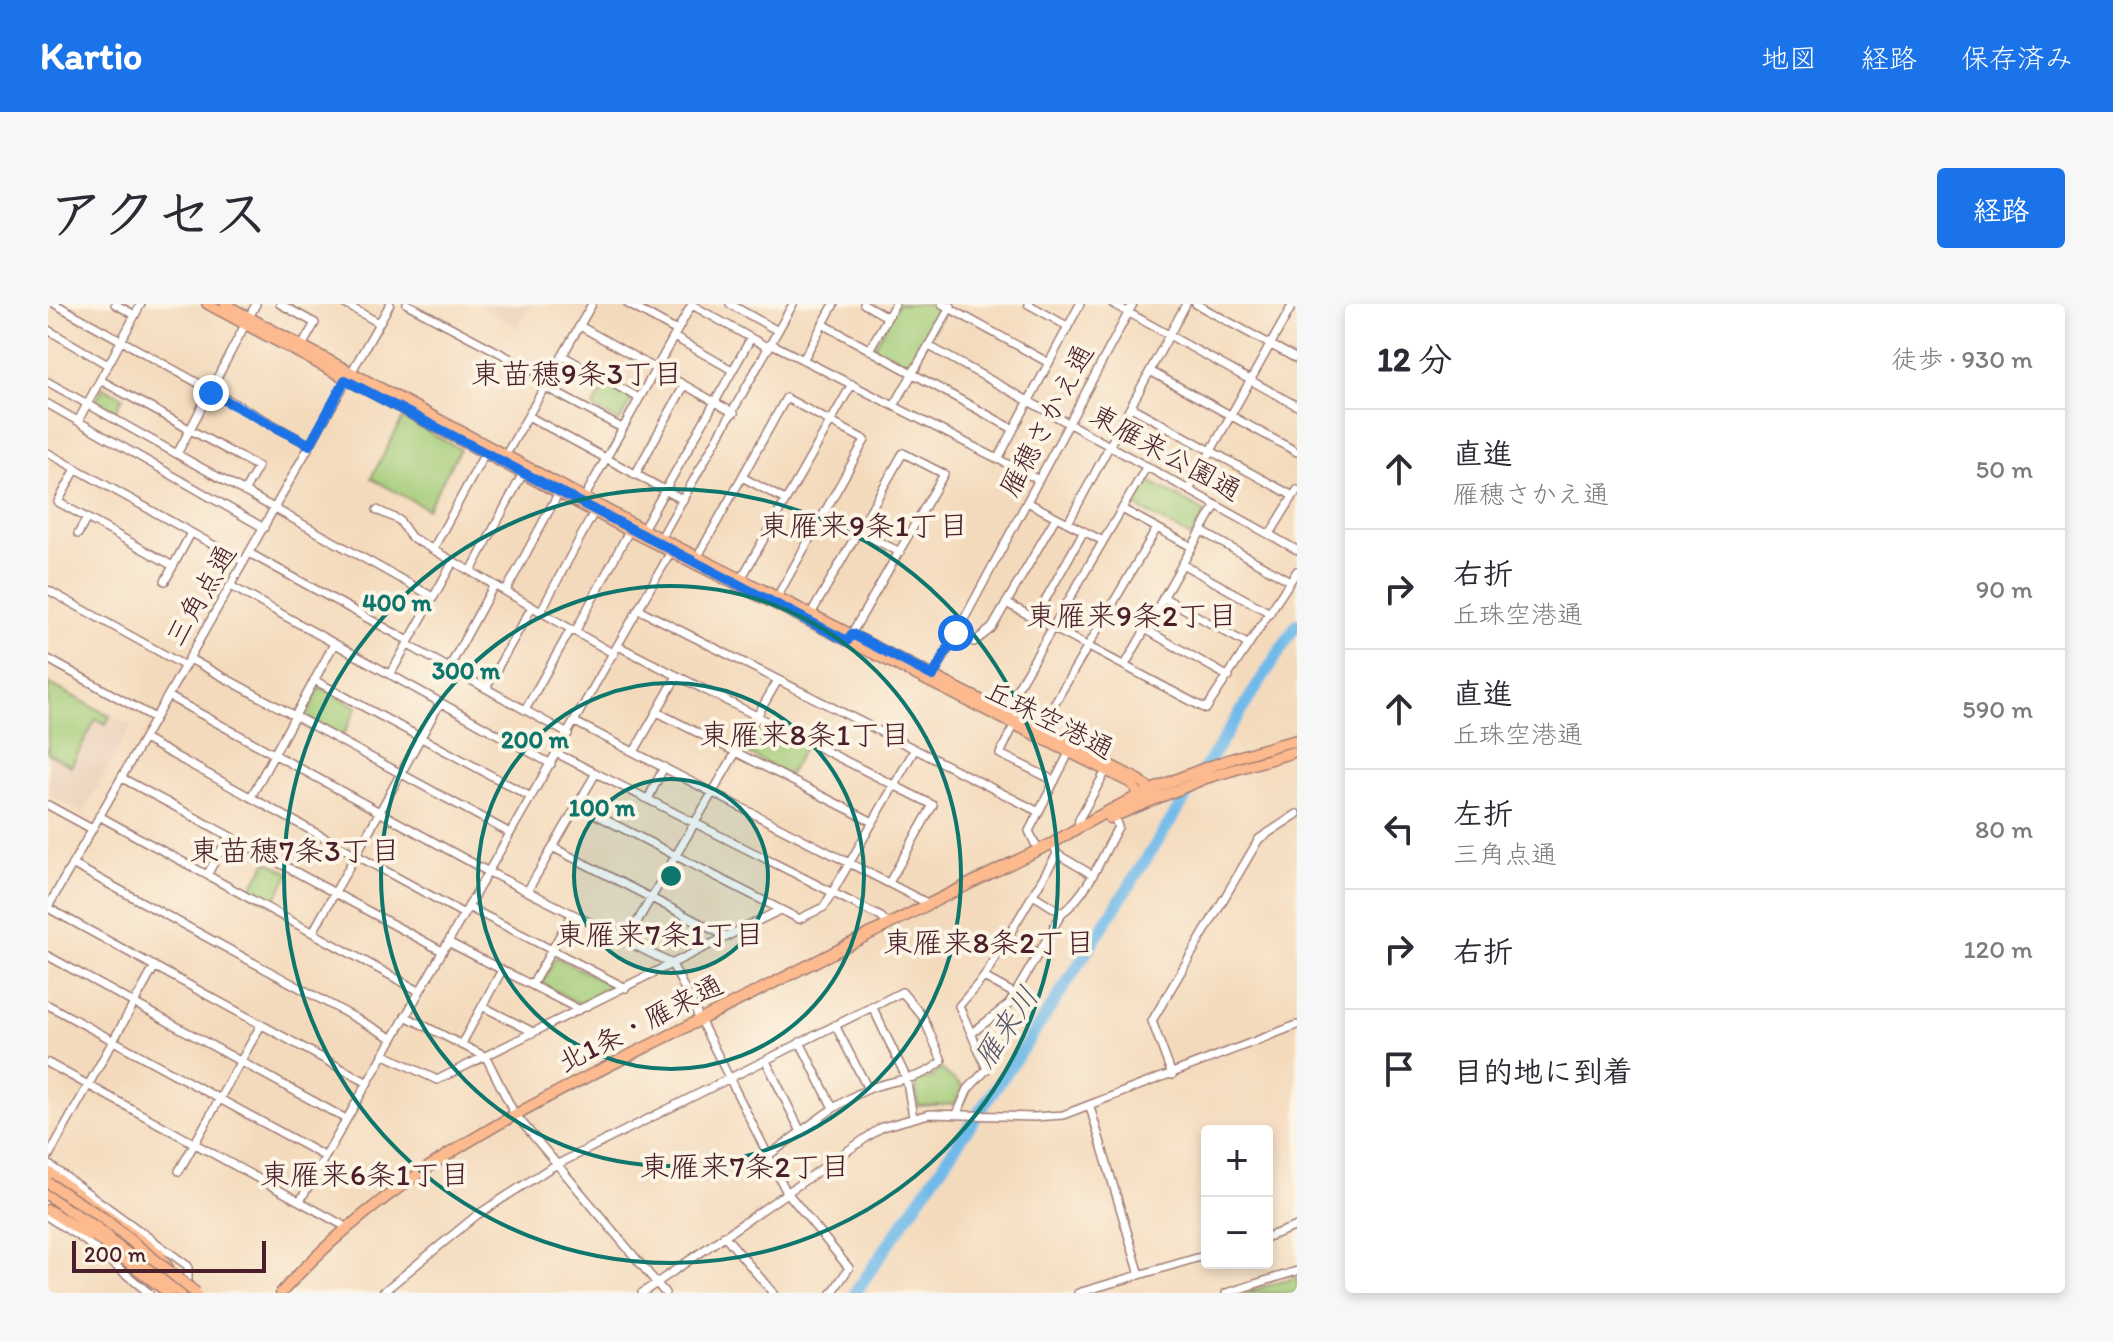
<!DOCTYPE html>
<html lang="ja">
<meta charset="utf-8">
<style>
:root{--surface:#fff;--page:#f7f7f7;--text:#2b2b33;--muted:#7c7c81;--line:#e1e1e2;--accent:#1a73e8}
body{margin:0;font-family:Itim,"Klee One",sans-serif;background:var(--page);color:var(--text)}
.controls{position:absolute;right:24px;bottom:24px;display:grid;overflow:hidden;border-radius:8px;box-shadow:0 4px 12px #0003}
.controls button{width:72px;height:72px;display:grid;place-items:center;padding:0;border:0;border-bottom:2px solid var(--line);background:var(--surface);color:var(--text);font:40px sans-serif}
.scale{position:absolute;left:24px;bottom:20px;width:194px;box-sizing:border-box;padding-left:8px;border:4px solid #4a1f2b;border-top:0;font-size:22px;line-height:28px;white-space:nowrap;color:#4a1f2b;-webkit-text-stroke:6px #fcf5e5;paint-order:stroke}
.stop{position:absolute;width:24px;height:24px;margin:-18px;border:6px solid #1a73e8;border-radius:50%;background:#fff}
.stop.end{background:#1a73e8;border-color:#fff;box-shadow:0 2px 8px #0008}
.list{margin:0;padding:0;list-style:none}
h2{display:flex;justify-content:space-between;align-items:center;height:104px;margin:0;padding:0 32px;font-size:34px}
h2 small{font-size:26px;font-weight:400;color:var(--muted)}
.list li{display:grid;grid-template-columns:52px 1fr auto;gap:24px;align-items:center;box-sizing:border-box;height:120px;padding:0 32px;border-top:2px solid var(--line)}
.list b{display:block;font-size:30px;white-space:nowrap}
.list p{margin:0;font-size:26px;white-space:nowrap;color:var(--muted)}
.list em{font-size:26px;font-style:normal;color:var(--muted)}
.icon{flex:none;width:44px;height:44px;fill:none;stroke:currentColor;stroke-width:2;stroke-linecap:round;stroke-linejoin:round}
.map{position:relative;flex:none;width:1249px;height:989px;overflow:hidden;border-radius:8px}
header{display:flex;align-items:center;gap:48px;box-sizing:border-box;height:112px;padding:0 40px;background:var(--accent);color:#fff}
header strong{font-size:38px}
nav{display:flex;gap:44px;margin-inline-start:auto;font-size:28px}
.intro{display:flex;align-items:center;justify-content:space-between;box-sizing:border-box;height:192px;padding:0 48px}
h1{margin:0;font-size:56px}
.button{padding:20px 36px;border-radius:8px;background:var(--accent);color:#fff;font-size:28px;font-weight:700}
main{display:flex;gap:48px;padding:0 48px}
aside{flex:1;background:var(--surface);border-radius:8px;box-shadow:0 4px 12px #0003}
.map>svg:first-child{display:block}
.built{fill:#eaceb7}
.green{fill:#a1cb76;stroke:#767550;stroke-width:2}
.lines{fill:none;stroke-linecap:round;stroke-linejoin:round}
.river{stroke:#70bae9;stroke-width:12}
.minor-casing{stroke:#9f7c74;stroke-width:10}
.major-casing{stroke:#9f7c74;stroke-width:12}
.highway-casing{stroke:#9f7c74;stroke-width:13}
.minor{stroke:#fff;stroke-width:7}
.major{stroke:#fcba8e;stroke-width:9}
.highway{stroke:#fcba8e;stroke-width:10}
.highway-bridge-casing{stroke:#9f7c74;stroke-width:13;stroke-linecap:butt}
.highway-bridge{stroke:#fcba8e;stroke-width:10}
.route{stroke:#1a73e8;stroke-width:10}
.ring{fill:none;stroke:#0f766e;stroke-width:4}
.labels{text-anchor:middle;stroke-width:8;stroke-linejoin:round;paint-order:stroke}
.street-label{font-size:28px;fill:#4a1f2b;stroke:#fcf5e5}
.neighbourhood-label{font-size:30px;fill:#4a1f2b;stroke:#fcf5e5}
.water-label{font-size:30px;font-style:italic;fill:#57556e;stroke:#fcf5e5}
.centre{fill:#0f766e;stroke:#fcf5e5;stroke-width:4}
.ring-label{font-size:24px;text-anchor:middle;font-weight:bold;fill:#0f766e;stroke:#fcf5e5;stroke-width:8;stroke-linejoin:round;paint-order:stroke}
</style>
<header>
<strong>Kartio</strong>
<nav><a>地図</a><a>経路</a><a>保存済み</a></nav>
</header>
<div class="intro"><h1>アクセス</h1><a class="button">経路</a></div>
<main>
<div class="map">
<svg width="1249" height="989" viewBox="0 0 1249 989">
<rect width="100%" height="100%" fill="#fcf5e5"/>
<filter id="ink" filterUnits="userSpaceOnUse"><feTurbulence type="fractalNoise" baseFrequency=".0125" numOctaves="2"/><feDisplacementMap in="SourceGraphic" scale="16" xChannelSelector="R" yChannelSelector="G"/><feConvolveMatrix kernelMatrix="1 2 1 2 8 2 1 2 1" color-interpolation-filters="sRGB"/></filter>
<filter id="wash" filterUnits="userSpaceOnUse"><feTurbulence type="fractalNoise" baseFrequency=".006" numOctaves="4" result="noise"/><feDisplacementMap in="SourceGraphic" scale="32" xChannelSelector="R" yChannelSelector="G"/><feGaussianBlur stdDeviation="1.8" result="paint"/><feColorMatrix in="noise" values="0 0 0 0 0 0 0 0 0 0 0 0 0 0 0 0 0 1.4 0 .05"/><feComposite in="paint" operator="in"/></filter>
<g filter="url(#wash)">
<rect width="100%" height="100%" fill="#f4dabc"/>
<path class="built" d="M427,0h56l-13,23z
M0,378l84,43 -49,88 -35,-18z"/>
<path class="green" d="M850,0h36l11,6 -34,59 -38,-21z
M558,81l26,15 -13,22 -26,-15z
M55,83l20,10 -9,17 -20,-10z
M355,114l57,31 -33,60 -56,-31z
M1098,175l59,33 -14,25 -59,-33z
M0,379l62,33 -4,8 -10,-5 -25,47 -23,-13z
M272,383l37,20 -15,30 -38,-21z
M710,418l47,24 -16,29 -46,-24z
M219,557l23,12 -18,32 -23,-13z
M508,653l56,29 -32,18 -38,-20z
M893,765l22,18 -8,17 -37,2 -3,-25 15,-2z
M1249,973v16h-54l4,-1z"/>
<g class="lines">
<path class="river" d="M807,989l195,-284 247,-385"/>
</g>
</g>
<g filter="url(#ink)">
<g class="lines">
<g class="minor-casing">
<path id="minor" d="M7,0l255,141
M67,0l20,11
M232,0l35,19 -13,23
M297,0l34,19
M359,0l144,76
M580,0l49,27
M682,0l48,27
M816,0l23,13
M894,0l107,59
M980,0l39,22
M1065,0l184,102
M1148,0l101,55
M644,1l77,43
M775,20l190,105
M532,22l154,87
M0,26l60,35
M626,33l58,33
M724,40l267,136
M881,42l368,204
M821,46l26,-46
M517,53l74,41
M755,56l31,-56
M1102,67l147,81
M52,76l158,87 -14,25
M0,78l385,215
M497,83l77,41
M0,100l216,124
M846,102l57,-100
M1083,103l162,89
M480,112l155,84
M30,117l63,-117
M0,149l196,109
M129,150l79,-150
M456,154l88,-154
M950,155l82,-155
M28,165l-18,33 115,64
M587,171l49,-89
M694,173l43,23
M1141,186l104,-186
M536,194l108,-194
M979,198l76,39
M1074,205l70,38
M329,206l22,10 12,17 203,117
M1020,219l118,-219
M595,225l108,-191
M1153,227l89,50
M811,228l41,20
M30,230l9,-16
M1222,230l27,-44
M613,234l132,-234
M385,245l51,-94
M201,249l160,88
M650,252l88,-158 79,42 -88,157
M1134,260l88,49
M423,267l51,-96
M693,275l111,-195
M117,277l26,-48
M183,282l320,178
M0,286l137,76
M458,287l52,-97
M1115,293l86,48
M958,299l200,106 91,-138
M592,306l399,202
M493,307l53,-99
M763,310l92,-161 41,21 -95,164
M987,314l49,-87
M1097,325l84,48
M527,328l54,-101
M908,329l18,9 18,-14 64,-111
M360,341l160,89
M570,342l315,159 -43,76
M0,355l107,59
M142,355l320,174
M1077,361l91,-160
M401,364l45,-83
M342,371l63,-113
M884,375l201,-375
M266,376l217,117
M438,384l46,-81
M120,392l317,174 187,94 114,227 63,77 -17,25
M477,406l46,-81
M956,407l143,-245
M609,408l216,110
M527,418l354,182
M967,419l-15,31 55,27
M992,424l117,-200
M96,435l320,175
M586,448l43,-76
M510,450l323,163 7,7
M74,474l320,173
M203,493l83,-153
M600,495l16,-32
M527,500l224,115 25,-12 91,-158
M0,501l44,24
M51,512l320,175
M1030,523l1,-8 27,-48
M506,544l173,89
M990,546l-9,-19 41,-80
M1009,550l34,20
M24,560l320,174
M159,571l22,-39
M480,586l68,-117
M985,591l29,18
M0,603l342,-603
M420,603l158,81
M0,604l318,174
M265,628l127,-229
M961,632l29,17
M578,637l152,-261
M400,638l130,67
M0,652l298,163
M936,673l31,17
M484,681l40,-71
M0,701l276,151
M434,702l51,26
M824,702l34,71 7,40
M357,712l81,41 28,56 151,180
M787,721l33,64
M924,729l37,-29 53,-91c26,-19 41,-59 56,-86l-4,-11
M752,738l33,66
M413,741l41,-75
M335,750l54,26 343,-170
M718,757l35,71
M0,759l300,165
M1124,771l-20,-54 107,-182 38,-25
M1042,803l50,168
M909,810l11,-25 19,-20 -28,-63 25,-29 73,-123 -4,-11
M0,853l107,-191
M0,860l140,102v16
M131,867l82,-146
M252,897l372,-651
M0,913l36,23 65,53
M676,931l49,58
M1219,933l30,-11
M334,989l95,-78 73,-47 352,-176 21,25 19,44c-21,20 -46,17 -74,28 -36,16 -67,44 -99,66
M594,989l240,-166 47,-13 105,3 29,-2 234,-90
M1030,989l129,-38
M1178,989l71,-22"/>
</g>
<g class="major-casing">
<path id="major" d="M159,0l422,227 503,253 11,15
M177,0l418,225 497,251 15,14"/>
</g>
<g class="highway-casing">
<path id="highway" d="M1062,514l96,-40 91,-27
M0,868l111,82 9,14
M0,891l133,98
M28,903l37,24
M0,906l41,26
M37,925l84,64
M233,989c114,-129 269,-197 419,-273 118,-59 234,-120 353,-177 74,-47 159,-82 244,-103"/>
</g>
<use href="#minor" class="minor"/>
<use href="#major" class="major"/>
<use href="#highway" class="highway"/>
<g class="highway-bridge-casing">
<path id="highway-bridge" d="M0,879l55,35 93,75"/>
</g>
<use href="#highway-bridge" class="highway-bridge"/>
</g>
</g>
<g class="lines" filter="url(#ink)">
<path class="route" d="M163,89l99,52 35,-65 502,261 5,-7 81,42 23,-43"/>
</g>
<circle cx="623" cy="572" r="97" fill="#0f766e" fill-opacity=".12"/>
<g class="ring">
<circle cx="623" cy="572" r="97"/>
<circle cx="623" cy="572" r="193"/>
<circle cx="623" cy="572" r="290"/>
<circle cx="623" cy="572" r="387"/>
</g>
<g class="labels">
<g class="street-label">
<text transform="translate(998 116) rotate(-62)" y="10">雁穂さかえ通</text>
<text transform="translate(1118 148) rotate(29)" y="10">東雁来公園通</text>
<text transform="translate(152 291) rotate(-60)" y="10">三角点通</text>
<text transform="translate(1002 415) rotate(27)" y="10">丘珠空港通</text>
<text transform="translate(592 719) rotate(-27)" y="10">北1条・雁来通</text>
</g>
<g class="neighbourhood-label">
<text x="529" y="80">東苗穂9条3丁目</text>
<text x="816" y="232">東雁来9条1丁目</text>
<text x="1084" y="322">東雁来9条2丁目</text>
<text x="757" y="441">東雁来8条1丁目</text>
<text x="247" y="557">東苗穂7条3丁目</text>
<text x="612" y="641">東雁来7条1丁目</text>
<text x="941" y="649">東雁来8条2丁目</text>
<text x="697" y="873">東雁来7条2丁目</text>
<text x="317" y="881">東雁来6条1丁目</text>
</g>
<g class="water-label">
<text transform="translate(958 723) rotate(-56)" y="10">雁来川</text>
</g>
</g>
<circle cx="623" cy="572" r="12" class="centre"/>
<g class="ring-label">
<text x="349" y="307">400 m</text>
<text x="418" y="375">300 m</text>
<text x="487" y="444">200 m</text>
<text x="554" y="512">100 m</text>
</g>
</svg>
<div class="controls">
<button>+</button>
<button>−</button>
</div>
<div class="scale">200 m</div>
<div class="stop" style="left:908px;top:329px"></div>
<div class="stop end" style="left:163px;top:89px"></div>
</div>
<aside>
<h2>12 分<small>徒歩 · 930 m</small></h2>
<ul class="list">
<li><svg class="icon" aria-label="ahead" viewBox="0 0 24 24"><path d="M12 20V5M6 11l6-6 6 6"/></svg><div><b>直進</b><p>雁穂さかえ通</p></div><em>50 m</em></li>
<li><svg class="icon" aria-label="right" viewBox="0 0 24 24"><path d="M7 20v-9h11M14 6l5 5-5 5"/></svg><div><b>右折</b><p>丘珠空港通</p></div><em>90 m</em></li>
<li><svg class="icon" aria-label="ahead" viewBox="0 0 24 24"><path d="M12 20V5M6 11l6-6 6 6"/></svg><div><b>直進</b><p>丘珠空港通</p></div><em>590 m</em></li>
<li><svg class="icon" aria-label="left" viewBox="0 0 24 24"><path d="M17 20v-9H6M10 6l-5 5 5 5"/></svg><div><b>左折</b><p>三角点通</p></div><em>80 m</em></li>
<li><svg class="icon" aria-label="right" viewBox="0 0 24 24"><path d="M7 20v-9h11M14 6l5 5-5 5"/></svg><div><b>右折</b></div><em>120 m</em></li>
<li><svg class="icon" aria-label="arrive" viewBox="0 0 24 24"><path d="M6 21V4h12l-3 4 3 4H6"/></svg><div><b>目的地に到着</b></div></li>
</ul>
</aside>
</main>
